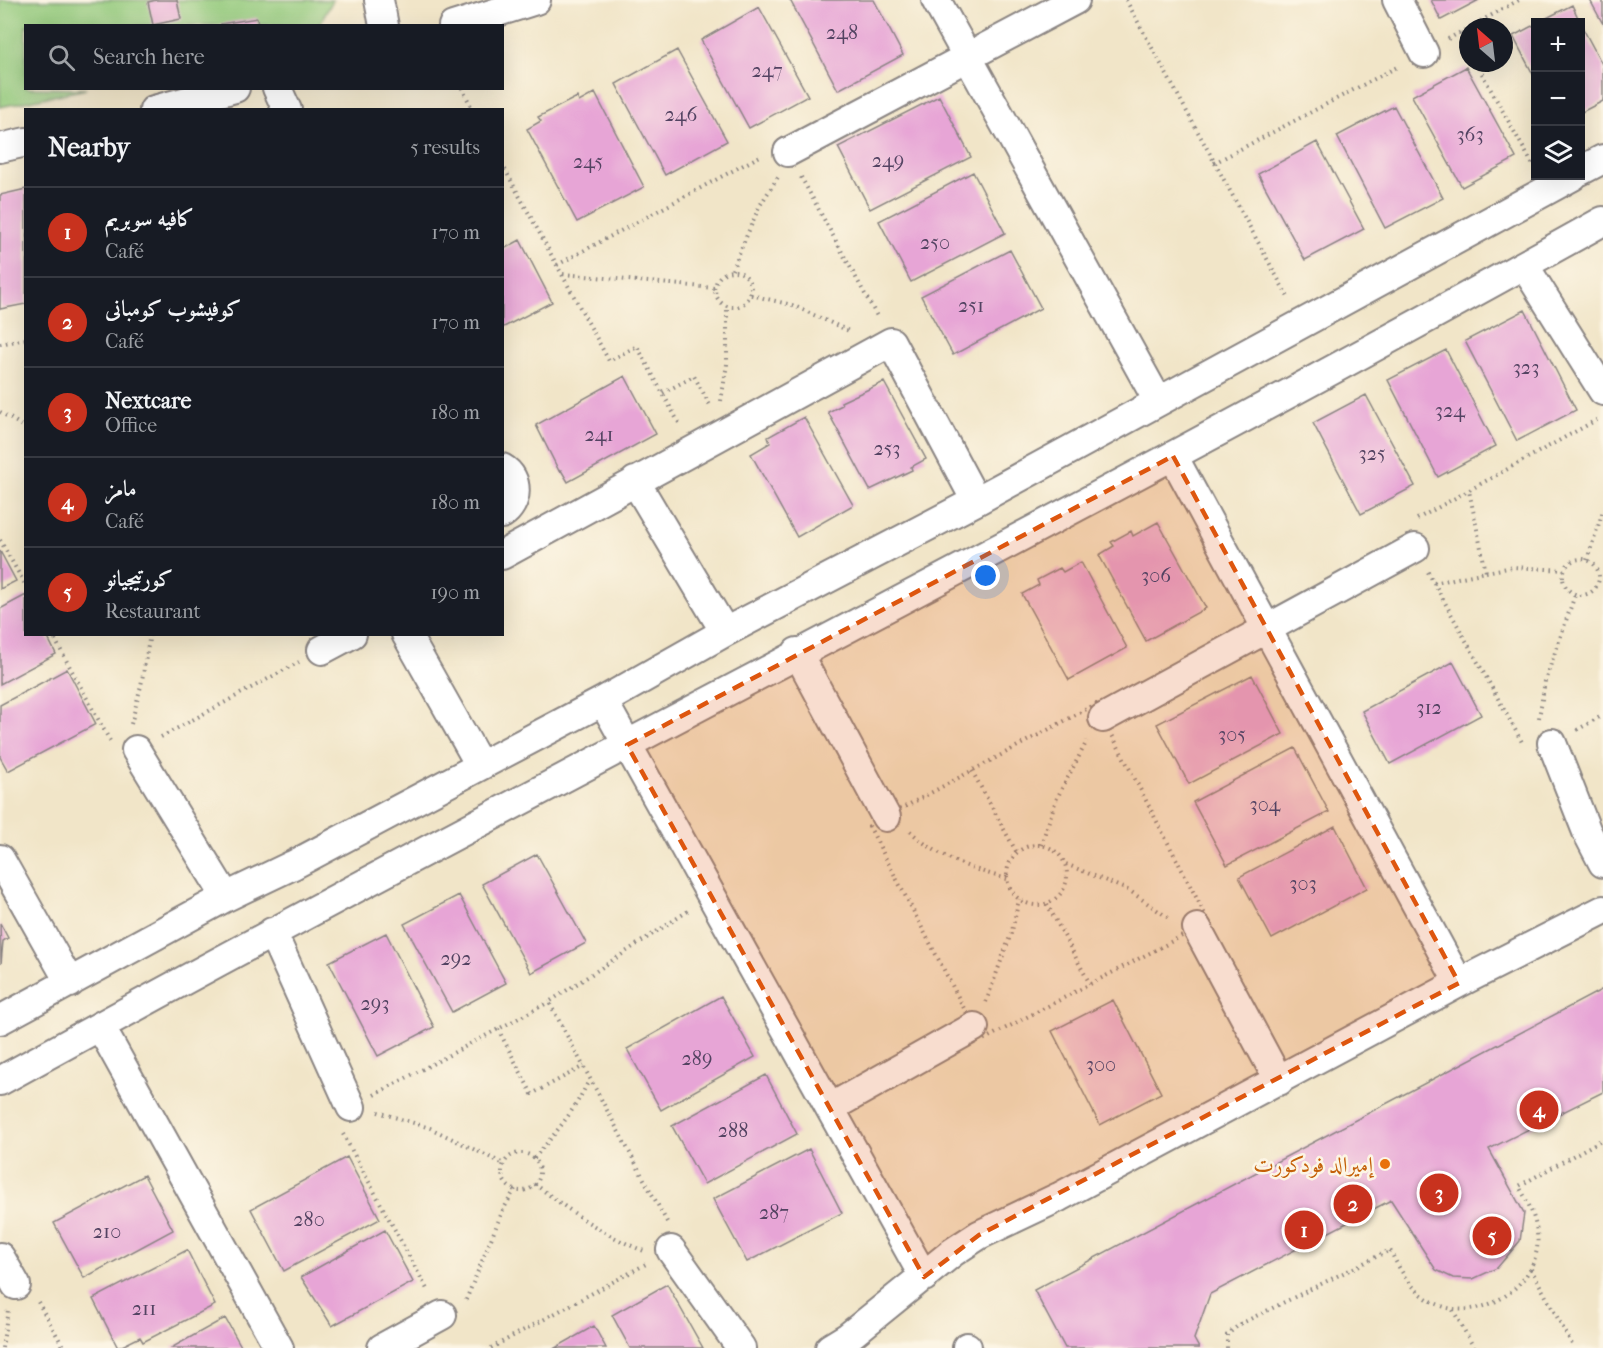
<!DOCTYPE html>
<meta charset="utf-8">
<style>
:root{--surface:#171b24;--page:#20242c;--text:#f1f3f6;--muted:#9ea1a6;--line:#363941;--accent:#c8321e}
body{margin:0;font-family:"IM FELL French Canon",Amiri,serif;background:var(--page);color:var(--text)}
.controls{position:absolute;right:18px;top:18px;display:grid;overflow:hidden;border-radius:0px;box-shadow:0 6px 24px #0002}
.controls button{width:54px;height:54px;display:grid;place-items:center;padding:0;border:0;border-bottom:2px solid var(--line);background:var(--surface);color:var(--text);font:30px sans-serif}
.compass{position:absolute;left:1459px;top:18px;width:54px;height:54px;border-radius:50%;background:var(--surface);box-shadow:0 6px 24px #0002;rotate:332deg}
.you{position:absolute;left:986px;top:576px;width:21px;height:21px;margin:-15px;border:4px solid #fff;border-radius:50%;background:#1a73e8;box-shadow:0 0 0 9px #1a73e833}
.badge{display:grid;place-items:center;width:39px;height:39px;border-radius:50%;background:var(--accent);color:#fff;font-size:20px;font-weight:700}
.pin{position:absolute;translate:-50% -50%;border:3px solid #fff;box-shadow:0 2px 6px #0006}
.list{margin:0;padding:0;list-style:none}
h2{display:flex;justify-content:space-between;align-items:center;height:78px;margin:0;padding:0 24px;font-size:26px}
h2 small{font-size:20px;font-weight:400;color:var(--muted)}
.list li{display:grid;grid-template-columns:39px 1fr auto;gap:18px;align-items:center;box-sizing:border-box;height:90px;padding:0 24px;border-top:2px solid var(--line)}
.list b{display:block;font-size:22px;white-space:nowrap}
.list p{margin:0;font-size:20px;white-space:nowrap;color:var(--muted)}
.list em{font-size:20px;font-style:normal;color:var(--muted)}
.icon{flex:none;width:33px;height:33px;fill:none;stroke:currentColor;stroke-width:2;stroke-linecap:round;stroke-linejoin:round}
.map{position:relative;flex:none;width:1603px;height:1348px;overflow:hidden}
.search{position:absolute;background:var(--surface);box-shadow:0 6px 24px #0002;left:24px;top:24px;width:480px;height:66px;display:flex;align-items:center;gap:15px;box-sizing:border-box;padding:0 21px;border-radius:0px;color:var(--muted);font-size:22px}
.panel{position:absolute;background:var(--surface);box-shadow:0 6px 24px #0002;left:24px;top:108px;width:480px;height:528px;border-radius:0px}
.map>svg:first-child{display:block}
.green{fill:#93c97b;stroke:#5a765b;stroke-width:1.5}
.building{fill:#e7a5d6}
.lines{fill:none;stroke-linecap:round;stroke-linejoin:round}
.minor-casing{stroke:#8a8482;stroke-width:32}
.path{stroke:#8a8482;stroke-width:4;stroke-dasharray:1.5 4.5;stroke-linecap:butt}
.minor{stroke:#fff;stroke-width:28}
.marked{fill:#de560e;fill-opacity:0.2;stroke:#de560e;stroke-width:4.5;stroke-dasharray:12 8;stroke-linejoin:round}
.food-dot{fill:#e8710a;stroke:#fcf5e5;stroke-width:2}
.labels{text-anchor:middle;stroke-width:5;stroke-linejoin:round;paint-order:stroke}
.number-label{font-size:20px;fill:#534362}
.food-label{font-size:22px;fill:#c56008;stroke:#fcf5e5;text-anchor:end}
</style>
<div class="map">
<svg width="1603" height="1348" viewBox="0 0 1603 1348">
<rect width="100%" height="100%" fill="#fcf5e5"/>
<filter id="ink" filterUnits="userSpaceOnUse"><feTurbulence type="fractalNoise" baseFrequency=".0167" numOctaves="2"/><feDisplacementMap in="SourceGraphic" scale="12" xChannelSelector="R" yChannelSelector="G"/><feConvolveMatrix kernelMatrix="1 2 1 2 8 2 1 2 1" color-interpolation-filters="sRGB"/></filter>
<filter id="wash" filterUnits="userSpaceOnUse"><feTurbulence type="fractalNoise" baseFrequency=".008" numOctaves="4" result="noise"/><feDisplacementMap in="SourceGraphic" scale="24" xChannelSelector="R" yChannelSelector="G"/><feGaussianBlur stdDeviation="1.35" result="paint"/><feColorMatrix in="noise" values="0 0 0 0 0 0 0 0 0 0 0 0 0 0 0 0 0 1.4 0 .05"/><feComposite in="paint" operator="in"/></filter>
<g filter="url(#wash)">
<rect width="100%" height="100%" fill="#f1e5c8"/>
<path class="green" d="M0,0h333l-14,25 -293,1v62l60,1 -86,18z"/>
<g id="blocks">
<path class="building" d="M156,0h21l4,19 -28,6 -5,-23z
M790,0h84l29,55 -65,35z
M1431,0h48l-38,20z
M1590,0h13v24z
M1572,5l8,17h-41z
M759,7l49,89 -59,32 -48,-88z
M257,18l1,8h-37v-2z
M1580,23l23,43v35l-23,12z
M1536,24v56l-23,-44z
M677,50l50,91 -62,34 -49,-91z
M1466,67l50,91 -54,29 -50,-91z
M595,93l49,94 -67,35 -50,-93 14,-8 -3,-4 39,-20 2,5z
M939,96l32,61 -101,52 -32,-62z
M1394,106l49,92 -58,30 -48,-92z
M1317,142l47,87 -59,31 -47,-86z
M973,172l32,61 -94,49 -32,-61z
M26,189v115l-26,5v-114z
M520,240l32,62 -50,26v-78z
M1010,250l31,58 -88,47 -32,-59z
M1525,310l51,100 -59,31 -52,-100z
M1446,350l50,96 -58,31 -50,-97z
M625,376l31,58 -88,48 -7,-12 -2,1 -23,-46z
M884,382l42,77 -15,8 1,3 -42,20 -42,-78 14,-7 -1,-3z
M1366,395l49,91 -54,28 -48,-91z
M804,417l49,88 -56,32 -46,-83 19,-11 -2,-6z
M1158,522l48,86 -60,33 -47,-86 15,-9 -3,-4 20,-11 2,5z
M0,551l16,30 -16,8z
M1081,562l46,86 -58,32 -47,-86 17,-9 -2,-5 23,-12 3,4z
M26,595v39h20l10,20 -56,30v-75z
M1453,662l28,53 -91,49 -28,-53z
M67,669l29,55 -88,47 -8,-14v-52z
M1252,675l31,59 -94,50 -32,-60z
M1295,748l34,64 -102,53 -34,-63z
M1335,826l32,62 -95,51 -33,-62z
M537,854l49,89 -55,30 -49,-89z
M459,895l47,88 -54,29 -48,-88z
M0,923l8,15 -5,3 -2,23z
M386,933l48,94 -56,29 -49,-94z
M1603,989v103l-114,57 35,64 -4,28 -23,27 -24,11 -20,-1 -17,-8 -45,-70 -181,94 -16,45 5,9h-134l-31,-58z
M721,996l34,61 -94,53 -34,-61z
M1113,1000l48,93 -61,32 -48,-94z
M766,1075l31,59 -93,50 -32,-58z
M809,1149l33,64 -95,49 -34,-63z
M347,1157l33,62 -96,52 -33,-62z
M144,1175l29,55 -89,48 -30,-55z
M385,1230l28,52 -81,44 -31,-49z
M187,1250l28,55 -72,37 -3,-5 -22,11 -25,-49z
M667,1284l36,64h-73l-18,-33z
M225,1318l17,30h-71z
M594,1326l12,22h-51z"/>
</g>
</g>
<g filter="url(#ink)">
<use href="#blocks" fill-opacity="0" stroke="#8a8482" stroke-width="1.5"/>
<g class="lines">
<g class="minor-casing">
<path id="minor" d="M379,0l5,26
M936,0l222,401
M1397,0l27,53
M453,26l83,-26
M277,88l10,22
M154,110l81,-22
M0,148l26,-6
M788,152l287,-152
M1580,171l23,-12
M1524,265l79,126
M1173,456l286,527
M502,468c18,10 16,36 0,46
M635,481l90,151
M502,555l389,-213 85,159
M406,634l74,131
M322,650l30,-16
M797,652l89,165
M603,701l321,576
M1103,718l312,-170
M1552,743l35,89 16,31
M136,750l90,147
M0,859l70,124
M1197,928l82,153
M272,932l79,175
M0,1020l226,-123 67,-32 310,-164 122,-69 251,-131 597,-325
M100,1026l179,322
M0,1081c531,-293 1074,-564 1603,-860
M830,1108l144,-81
M671,1250l70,98
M0,1257l16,28
M967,1347v1
M382,1348l60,-33
M830,1348l18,-11 105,-85 26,-17 80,-38 400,-214 144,-73"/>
</g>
<path class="path" d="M1126,0l163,299
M1470,27l49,-27
M1460,33l8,15
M1448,39l20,-11
M1476,63l58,104
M462,88l11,22
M1214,163l185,-97
M502,164l107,197 28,-15 43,79
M801,177l77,141
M557,265l205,-110
M732,270l27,-63 19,-30
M715 289a18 18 0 1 1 36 0a18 18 0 1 1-36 0Z
M563,274l151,14
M751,295l41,10 59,27
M0,344l26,-5
M663,393l31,-17 17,31
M721,401l6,-37v-57
M0,412l26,16
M1417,519l183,-101
M0,540l26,46
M1563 577a18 18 0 1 1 36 0a18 18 0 1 1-36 0Z
M1587,560l16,-49
M1428,572l95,172
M1486,572l27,-5 51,3
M1434,583l52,-11 -17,-81
M52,634l58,107
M1096,704l113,218 -228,119 -112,-215z
M1539,718l6,-37 30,-86
M131,724l10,-38 9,-52
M1577,730l26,-15
M161,737l138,-75
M972,771l45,82
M910,831c27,26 61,38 97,48
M1007 875a30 30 0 1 1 60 0a30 30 0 1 1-60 0Z
M1041,845l15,-45 31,-59
M1066,864l64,27 40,28
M1047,904l43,80
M986,1002l26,-71 7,-32
M498,1029l34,65 52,-28
M374,1095l175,-93
M378,1112l52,16 74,36
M343,1134l85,157
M502 1172a19 19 0 1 1 38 0a19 19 0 1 1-38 0Z
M534,1158c22,-25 41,-48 55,-78
M535,1184c33,26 70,52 109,67
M667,1222l-118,-220 139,-91
M1531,1269l43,79
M466,1300l37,-90 12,-21
M38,1302l26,46
M1453,1310l21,38
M2,1348l6,-38
M491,1348l155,-84
M1227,1348v-13l13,-11 150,-74c11,23 24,44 47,54 44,21 107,-21 100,-71 -2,-18 -10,-32 -18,-47l84,-47"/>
<use href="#minor" class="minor"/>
</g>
</g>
<path class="marked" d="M1173,456l286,527 -480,252 -55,42 -297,-532z"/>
<circle class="food-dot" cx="1385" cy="1164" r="6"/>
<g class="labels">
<g class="number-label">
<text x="842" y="39">248</text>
<text x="767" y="77">247</text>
<text x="681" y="121">246</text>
<text x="1470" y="141">363</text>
<text x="888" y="167">249</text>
<text x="588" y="168">245</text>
<text x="935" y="249">250</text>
<text x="971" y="312">251</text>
<text x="1526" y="374">323</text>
<text x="1450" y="417">324</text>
<text x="599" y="441">241</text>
<text x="887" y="455">253</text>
<text x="1372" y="460">325</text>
<text x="1156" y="582">306</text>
<text x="1429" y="714">312</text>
<text x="1232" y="741">305</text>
<text x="1265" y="811">304</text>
<text x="1303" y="890">303</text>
<text x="456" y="965">292</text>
<text x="375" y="1010">293</text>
<text x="697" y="1065">289</text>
<text x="1101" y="1071">300</text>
<text x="733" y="1137">288</text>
<text x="774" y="1219">287</text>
<text x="309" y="1226">280</text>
<text x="107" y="1238">210</text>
<text x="144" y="1315">211</text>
</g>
<g class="food-label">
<text x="1373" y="1172">إميرالد فودكورت</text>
</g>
</g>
</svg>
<div class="controls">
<button>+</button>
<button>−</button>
<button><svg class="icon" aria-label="layers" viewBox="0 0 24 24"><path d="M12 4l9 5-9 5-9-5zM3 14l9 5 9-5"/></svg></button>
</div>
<svg class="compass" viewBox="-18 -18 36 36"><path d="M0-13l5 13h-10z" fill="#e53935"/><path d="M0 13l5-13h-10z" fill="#9ea1a6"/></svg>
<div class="you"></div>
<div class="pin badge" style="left:1304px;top:1230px">1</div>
<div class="pin badge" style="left:1353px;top:1204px">2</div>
<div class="pin badge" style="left:1439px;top:1193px">3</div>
<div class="pin badge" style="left:1539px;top:1110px">4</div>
<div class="pin badge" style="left:1492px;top:1236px">5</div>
<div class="search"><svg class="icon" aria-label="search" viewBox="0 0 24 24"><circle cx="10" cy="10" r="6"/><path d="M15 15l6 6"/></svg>Search here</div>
<section class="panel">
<h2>Nearby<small>5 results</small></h2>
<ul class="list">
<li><span class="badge">1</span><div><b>كافيه سوبريم</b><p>Café</p></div><em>170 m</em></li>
<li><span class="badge">2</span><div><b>كوفيشوب كومبانى</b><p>Café</p></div><em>170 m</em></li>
<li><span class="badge">3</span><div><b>Nextcare</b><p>Office</p></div><em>180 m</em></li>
<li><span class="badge">4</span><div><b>مامز</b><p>Café</p></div><em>180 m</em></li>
<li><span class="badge">5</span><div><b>كورتيجيانو</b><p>Restaurant</p></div><em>190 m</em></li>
</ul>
</section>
</div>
